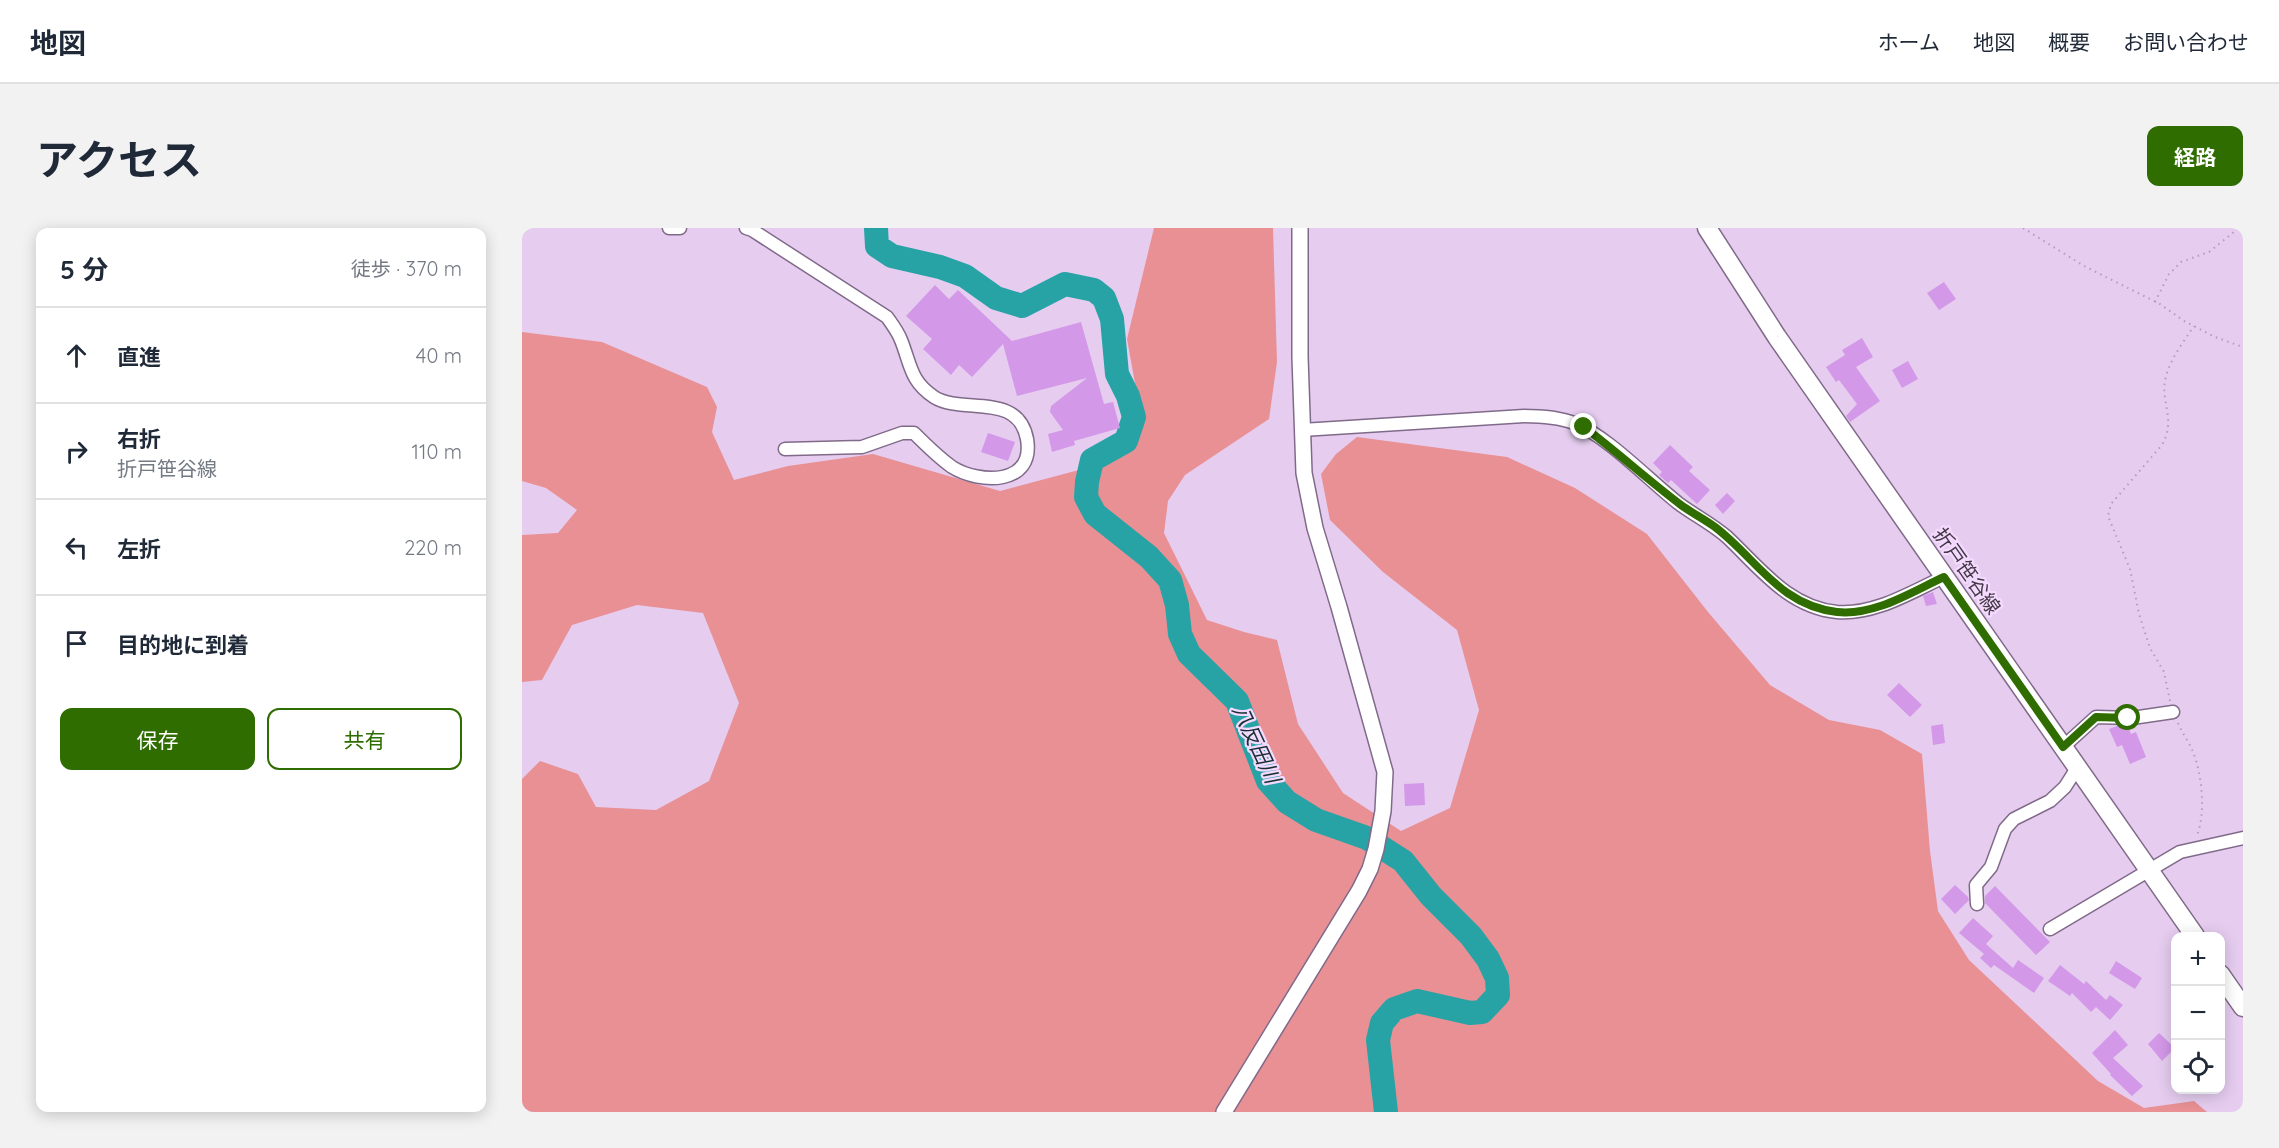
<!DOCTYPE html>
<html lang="ja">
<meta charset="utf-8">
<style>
:root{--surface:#fff;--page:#f2f2f3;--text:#1f2937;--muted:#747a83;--line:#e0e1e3;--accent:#2f6d00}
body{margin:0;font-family:Quicksand,"Noto Sans JP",sans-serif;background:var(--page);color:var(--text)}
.controls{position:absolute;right:18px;bottom:18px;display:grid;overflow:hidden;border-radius:12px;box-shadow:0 3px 15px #0003}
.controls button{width:54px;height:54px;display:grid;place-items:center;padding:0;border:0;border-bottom:2px solid var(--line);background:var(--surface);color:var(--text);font:30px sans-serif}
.stop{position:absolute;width:18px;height:18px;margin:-14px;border:4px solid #2f6d00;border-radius:50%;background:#fff}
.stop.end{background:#2f6d00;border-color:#fff;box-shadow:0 2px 6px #0008}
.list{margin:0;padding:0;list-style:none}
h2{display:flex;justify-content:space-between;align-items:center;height:78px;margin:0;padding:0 24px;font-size:26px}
h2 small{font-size:20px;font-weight:400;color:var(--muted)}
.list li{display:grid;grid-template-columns:39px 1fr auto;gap:18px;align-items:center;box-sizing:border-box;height:96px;padding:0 24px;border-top:2px solid var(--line)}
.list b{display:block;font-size:22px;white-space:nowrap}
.list p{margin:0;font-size:20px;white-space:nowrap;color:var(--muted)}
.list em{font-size:20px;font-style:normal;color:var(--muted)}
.actions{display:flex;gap:12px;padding:18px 24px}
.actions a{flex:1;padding:14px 0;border:2px solid var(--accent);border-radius:12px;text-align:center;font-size:21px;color:var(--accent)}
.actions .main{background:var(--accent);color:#fff}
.icon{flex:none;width:33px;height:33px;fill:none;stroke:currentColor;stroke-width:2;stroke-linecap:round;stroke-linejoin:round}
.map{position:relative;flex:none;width:1721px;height:884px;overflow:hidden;border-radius:12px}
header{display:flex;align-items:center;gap:36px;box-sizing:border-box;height:84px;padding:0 30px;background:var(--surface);border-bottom:2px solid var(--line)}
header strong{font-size:28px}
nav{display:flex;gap:33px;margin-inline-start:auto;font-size:21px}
.intro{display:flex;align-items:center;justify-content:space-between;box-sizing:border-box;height:144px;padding:0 36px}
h1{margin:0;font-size:42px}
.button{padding:15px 27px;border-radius:12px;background:var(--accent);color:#fff;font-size:21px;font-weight:700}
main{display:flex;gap:36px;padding:0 36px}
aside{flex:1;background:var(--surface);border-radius:12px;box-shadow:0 3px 15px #0003}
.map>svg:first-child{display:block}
.green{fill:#e89094}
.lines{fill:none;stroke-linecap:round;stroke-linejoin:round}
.river{stroke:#27a3a6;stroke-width:24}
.building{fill:#d398e8}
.minor-casing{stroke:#806a89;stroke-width:15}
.tertiary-casing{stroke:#806a89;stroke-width:18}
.secondary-casing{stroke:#806a89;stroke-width:21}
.path{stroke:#b19db9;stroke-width:2;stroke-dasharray:1.5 4.5;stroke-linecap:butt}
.minor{stroke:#fff;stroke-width:12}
.tertiary{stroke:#fff;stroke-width:15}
.secondary{stroke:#fff;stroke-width:18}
.route{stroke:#2f6d00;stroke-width:8}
.labels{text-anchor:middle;stroke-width:4.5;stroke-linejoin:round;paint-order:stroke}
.street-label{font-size:20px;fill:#433947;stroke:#f4dafe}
.water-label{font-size:21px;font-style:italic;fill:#173031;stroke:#f4dafe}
</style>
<header>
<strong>地図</strong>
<nav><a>ホーム</a><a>地図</a><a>概要</a><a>お問い合わせ</a></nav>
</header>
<div class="intro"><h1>アクセス</h1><a class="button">経路</a></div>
<main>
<aside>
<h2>5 分<small>徒歩 · 370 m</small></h2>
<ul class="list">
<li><svg class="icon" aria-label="ahead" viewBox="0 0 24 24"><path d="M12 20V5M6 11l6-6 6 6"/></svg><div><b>直進</b></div><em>40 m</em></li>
<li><svg class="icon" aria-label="right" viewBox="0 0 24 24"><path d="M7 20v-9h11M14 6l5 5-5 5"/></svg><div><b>右折</b><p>折戸笹谷線</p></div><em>110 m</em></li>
<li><svg class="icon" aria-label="left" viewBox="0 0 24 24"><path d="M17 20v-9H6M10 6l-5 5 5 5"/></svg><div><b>左折</b></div><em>220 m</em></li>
<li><svg class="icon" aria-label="arrive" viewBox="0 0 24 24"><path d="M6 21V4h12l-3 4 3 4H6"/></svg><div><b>目的地に到着</b></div></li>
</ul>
<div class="actions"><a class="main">保存</a><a>共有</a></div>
</aside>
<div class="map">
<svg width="1721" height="884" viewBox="0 0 1721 884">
<rect width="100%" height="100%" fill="#e6cdf0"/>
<path class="green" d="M632,0h119l4,134 -8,57 -84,56 -17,26 -4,32 43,87 37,12 33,8 21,84 45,69 58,38 49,-23 29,-98 -22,-80 -74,-58 -53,-52 -9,-46 15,-20 21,-17 150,20 68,31 72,46 61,78 62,73 59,35 51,10 42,24 8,97 8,60 31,49 129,121 46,27 50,-7 13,11h-1685v-333l18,-18 38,13 18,33 60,3 53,-29 30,-78 -36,-90 -66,-8 -65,20 -30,55 -20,2v-147l36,-2 19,-23 -31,-22 -24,-7v-149l80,10 105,45 10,20 -5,25 22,48 54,-14 85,-12 127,37 90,-24 52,-45 -15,-83z"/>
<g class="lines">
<path class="river" d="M354,0l1,18 15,10 48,11 25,9 31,22 26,8 43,-22 29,6 10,8 8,21 5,55 11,22 6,21 -8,24 -34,19 -5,22 -1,15 9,17 54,43 21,23 7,25 3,29 9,20 48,47 31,80 19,21 29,18 51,18 36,23 28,35 40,40 17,23 9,19 1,17 -16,17 -12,1 -53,-12 -23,8 -12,14 -4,17 8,72"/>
</g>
<path class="building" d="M1422,54l12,17 -17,11 -12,-17z
M413,57l14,14 9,-9 54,51 69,-19 23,82 9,-2 7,26 -46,13 1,4 -23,7 -4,-18 15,-4 -13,-18 1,-6 36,-28 -70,18 -14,-52 -31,33 -13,-12 -8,10 -28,-26 9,-10 -26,-23z
M1340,110l11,19 -17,10 24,34 -30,21 -4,-6 11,-12 -18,-24 -3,2 -10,-15 19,-12 -3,-5z
M1386,133l10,18 -16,9 -10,-18z
M466,205l27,9 -7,19 -27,-9z
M1148,217l23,22 -4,4 21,19 -13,14 -26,-24 -3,3 -9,-8 3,-3 -9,-9z
M1205,265l8,8 -12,13 -8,-9z
M1411,364l4,12 -11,2 -3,-10z
M1377,455l23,22 -12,12 -23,-22z
M1421,496l2,19 -12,2 -2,-19z
M1595,498h11l3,8 5,-2 10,25 -16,7 -8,-19 -5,2 -8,-18z
M902,555l1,22 -20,1 -1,-22z
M1433,657l13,12 1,3 -14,14 -14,-15z
M1473,658l55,56 -14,13 -51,-52v-7z
M1451,690l20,18 -7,8 27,24 5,-8 26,18 -10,15 -40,-28 -3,3 -11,-10 4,-4 -25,-21z
M1594,733l26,17 -7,11 -26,-16z
M1538,737l24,19 2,-3 20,19 4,-5 13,10 -13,15 -14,-13 -5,5 -19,-19 -2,3 -22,-15z
M1593,802l13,15 -15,13 30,28 -11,10 -22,-21 1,-1 -19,-21z
M1637,805l16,15 -13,13 -14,-17z"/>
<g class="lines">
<g class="minor-casing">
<path id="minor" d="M147,0h11
M224,0l6,2 135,87c5,7 11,15 14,23 10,25 9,41 33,57 28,18 84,-6 93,42 8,47 -48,45 -75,28 -14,-10 -26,-22 -38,-34h-12l-40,14 -77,2
M780,202l222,-14c17,0 34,1 50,7 32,12 76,58 104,80 16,12 34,21 49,34 33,31 61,70 110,75 38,3 74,-20 107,-35
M1541,519l33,-30 36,1 41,-6
M1455,676l-1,-19 15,-18 14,-38 9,-10 36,-18 15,-14 12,-19
M1528,701l130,-77 63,-14"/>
</g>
<g class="tertiary-casing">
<path id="tertiary" d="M702,884l135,-221 11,-22 6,-20 7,-38 2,-39 -46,-165 -24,-79 -11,-55 -4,-116v-129"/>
</g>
<g class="secondary-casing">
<path id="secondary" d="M1185,0l70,109 418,599
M1698,746l23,33"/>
</g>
<path class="path" d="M1501,0l61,38 76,38 24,17 31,16 28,10
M1633,74l14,-28 12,-12 28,-10 30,-24
M1648,473l-6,-29 -14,-24 -11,-34 -9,-45 -22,-53 3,-12 51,-59c15,-27 -3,-43 4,-69 5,-18 18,-35 28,-50
M1656,495c4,10 11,19 15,29 9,22 13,61 4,83"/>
<use href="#minor" class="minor"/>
<use href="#tertiary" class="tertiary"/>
<use href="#secondary" class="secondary"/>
</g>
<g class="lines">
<path class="route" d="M1062,199c33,25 64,53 97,78 11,8 23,14 34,22 42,32 64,78 122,85 38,4 74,-20 107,-35l119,170 33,-30 32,1"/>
</g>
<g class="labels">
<g class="street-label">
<text transform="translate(1445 343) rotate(55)" y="7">折戸笹谷線</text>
</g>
<g class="water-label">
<text transform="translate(734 516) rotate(65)" y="7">八反田川</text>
</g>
</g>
</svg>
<div class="controls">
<button>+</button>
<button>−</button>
<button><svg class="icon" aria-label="locate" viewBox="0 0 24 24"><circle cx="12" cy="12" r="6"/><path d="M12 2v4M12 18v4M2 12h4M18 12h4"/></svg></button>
</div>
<div class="stop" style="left:1606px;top:490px"></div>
<div class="stop end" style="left:1062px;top:199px"></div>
</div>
</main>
